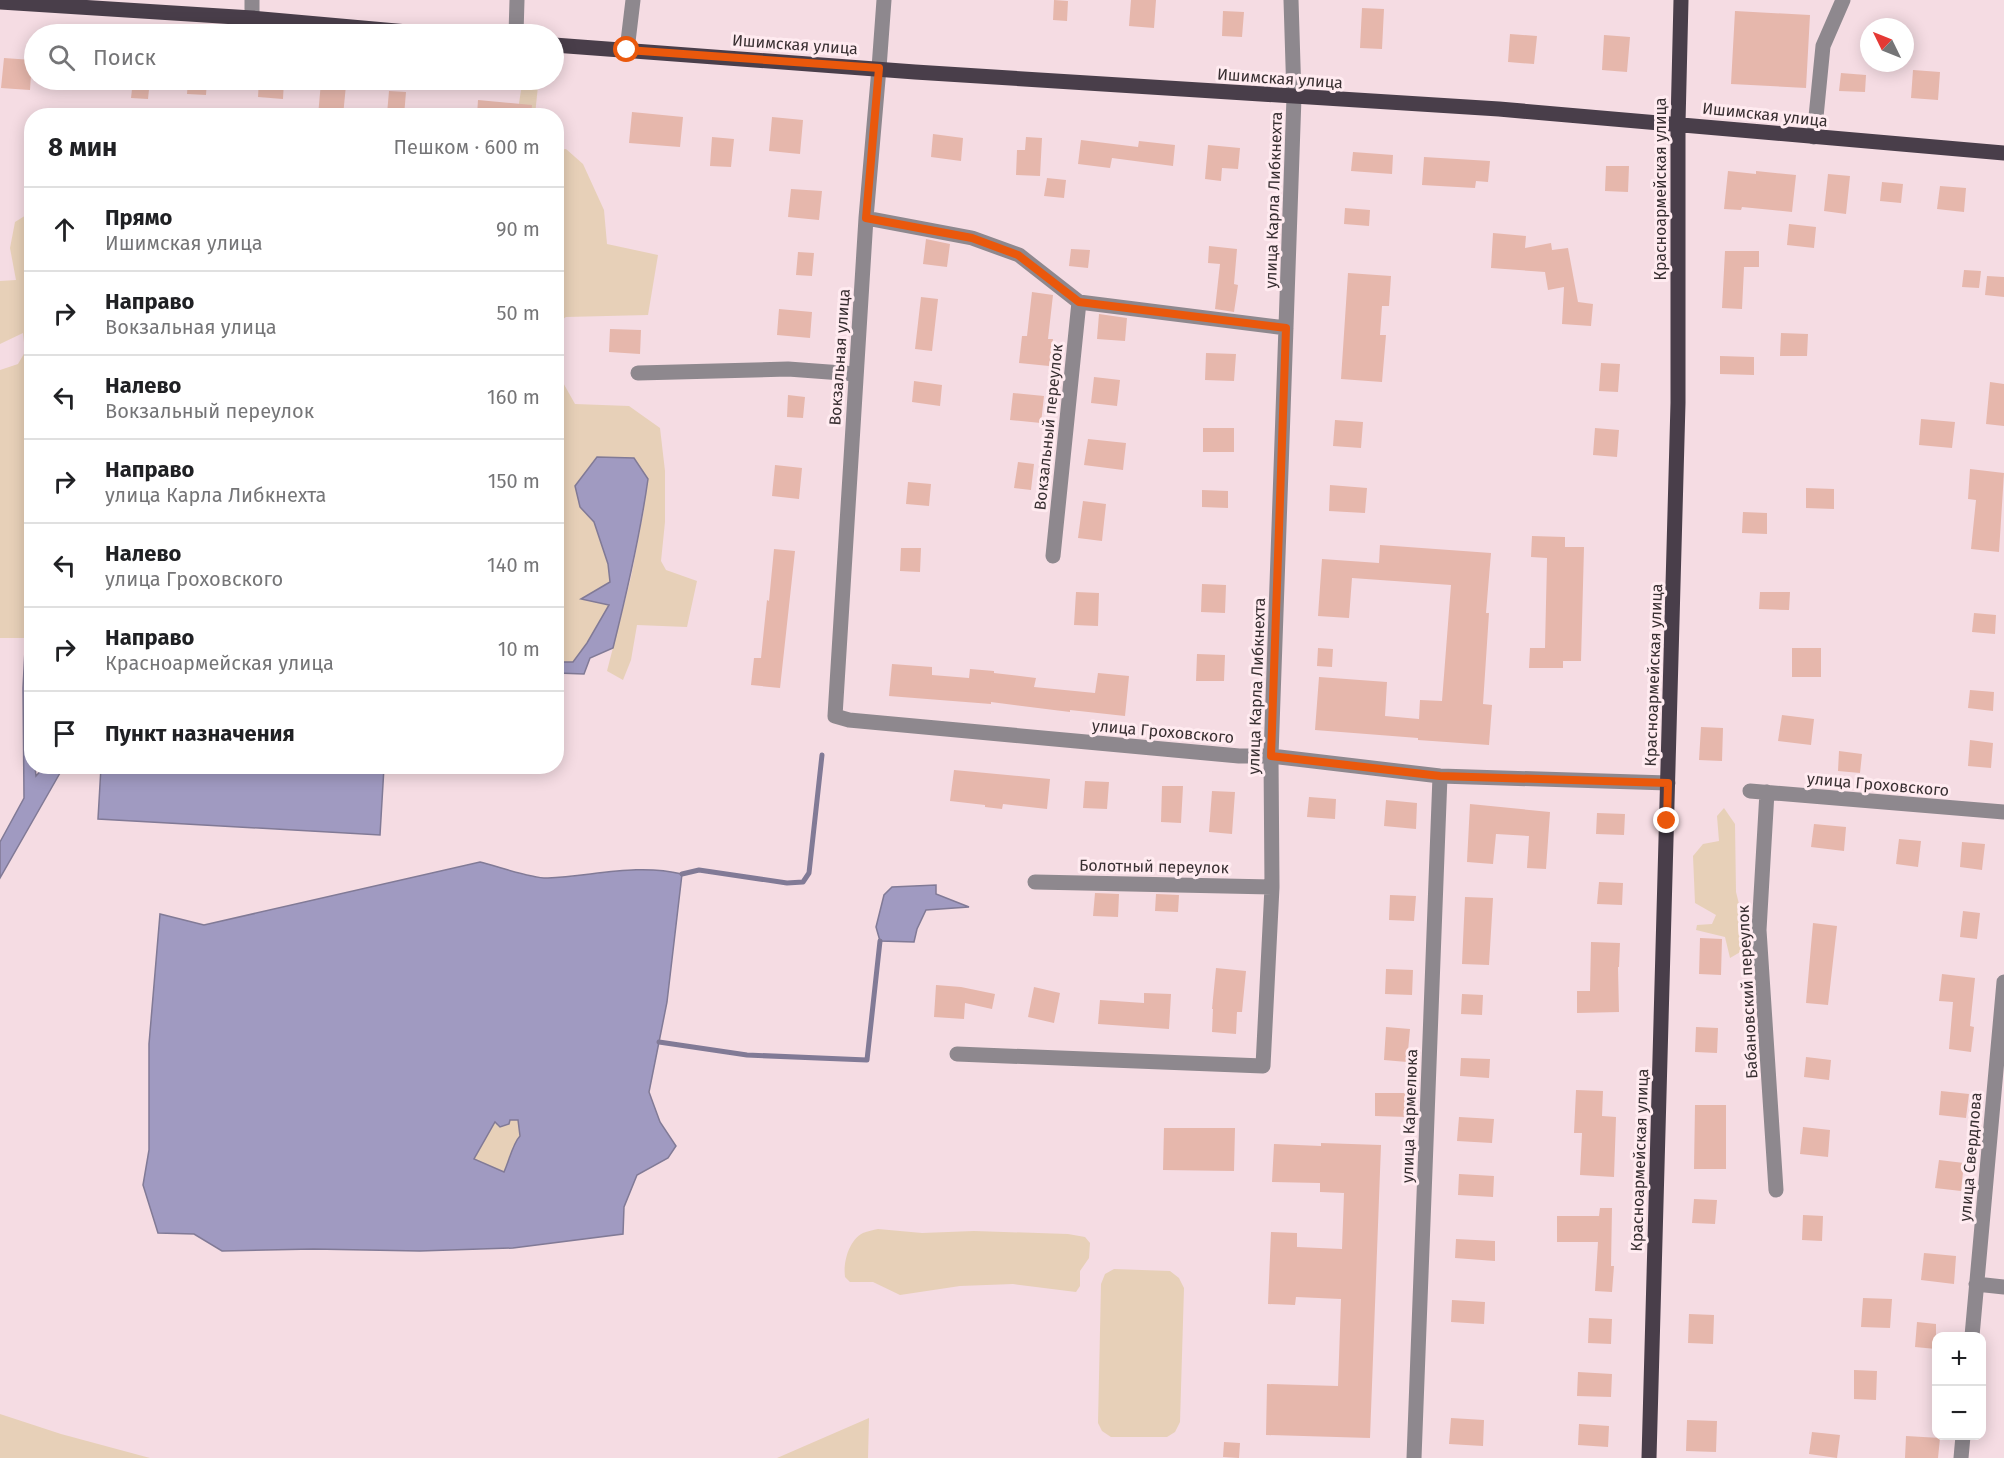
<!DOCTYPE html>
<html lang="ru">
<meta charset="utf-8">
<style>
:root{--surface:#fff;--page:#f6f6f6;--text:#202124;--muted:#757577;--line:#e0e0e0}
body{margin:0;font-family:"Fira Sans",sans-serif;background:var(--page);color:var(--text)}
.controls{position:absolute;right:18px;bottom:18px;display:grid;overflow:hidden;border-radius:12px;box-shadow:0 3px 15px #0003}
.controls button{width:54px;height:54px;display:grid;place-items:center;padding:0;border:0;border-bottom:2px solid var(--line);background:var(--surface);color:var(--text);font:30px sans-serif}
.compass{position:absolute;left:1860px;top:18px;width:54px;height:54px;border-radius:50%;background:var(--surface);box-shadow:0 3px 15px #0003;rotate:313deg}
.stop{position:absolute;width:18px;height:18px;margin:-14px;border:4px solid #ea580c;border-radius:50%;background:#fff}
.stop.end{background:#ea580c;border-color:#fff;box-shadow:0 2px 6px #0008}
.list{margin:0;padding:0;list-style:none}
h2{display:flex;justify-content:space-between;align-items:center;height:78px;margin:0;padding:0 24px;font-size:26px}
h2 small{font-size:20px;font-weight:400;color:var(--muted)}
.list li{display:grid;grid-template-columns:39px 1fr auto;gap:18px;align-items:center;box-sizing:border-box;height:84px;padding:0 24px;border-top:2px solid var(--line)}
.list b{display:block;font-size:22px;white-space:nowrap}
.list p{margin:0;font-size:20px;white-space:nowrap;color:var(--muted)}
.list em{font-size:20px;font-style:normal;color:var(--muted)}
.icon{flex:none;width:33px;height:33px;fill:none;stroke:currentColor;stroke-width:2;stroke-linecap:round;stroke-linejoin:round}
.map{position:relative;flex:none;width:2004px;height:1458px;overflow:hidden}
.search{position:absolute;background:var(--surface);box-shadow:0 3px 15px #0003;left:24px;top:24px;width:540px;height:66px;display:flex;align-items:center;gap:15px;box-sizing:border-box;padding:0 21px;border-radius:33px;color:var(--muted);font-size:22px}
.panel{position:absolute;background:var(--surface);box-shadow:0 3px 15px #0003;left:24px;top:108px;width:540px;height:666px;border-radius:24px}
.map>svg:first-child{display:block}
.green{fill:#e7d0b8}
.water{fill:#a09ac1;stroke:#817a96;stroke-width:1.5;fill-rule:evenodd}
.lines{fill:none;stroke-linecap:round;stroke-linejoin:round}
.stream{stroke:#817a96;stroke-width:5}
.building{fill:#e6b7ac}
.minor{stroke:#8e888e;stroke-width:15}
.major{stroke:#493e4a;stroke-width:15}
.route{stroke:#ea580c;stroke-width:8}
.labels{text-anchor:middle;stroke-width:6;stroke-linejoin:round;paint-order:stroke}
.street-label{font-size:16px;fill:#382f31;stroke:#ffebf0}
</style>
<div class="map">
<svg width="2004" height="1458" viewBox="0 0 2004 1458">
<rect width="100%" height="100%" fill="#f5dce3"/>
<path class="green" d="M522,84l16,2 -3,29 -18,1z
M566,149l17,15 21,46 3,34 51,11 -10,60 -82,2 -9,6v-173z
M31,212v395l-2,31h-29v-268l18,-6 7,-12 -2,-19 -23,11v-63l16,-1 -6,-32 5,-26z
M557,377l4,2 14,25 54,2 31,22 5,43v51l-4,39 5,9 31,11 -10,46 -50,-2 -6,35 -8,20 -16,-9 24,-94 13,-68 -64,-2 14,15 14,42 2,18 -28,16 27,7 -22,38 -14,20 -16,-1z
M1724,808l11,16 1,68 9,36 -3,23 -12,7 -5,-21 -29,-7 1,-5 15,-1 4,-9 -21,-12 -2,-47 10,-12 16,-3 -2,-25z
M510,1120h8l2,16c-7,7 -11,25 -16,36l-30,-13 21,-37z
M878,1229l44,4 52,-2 94,3 17,3 5,6 -1,15 -9,13v15l-4,6 -63,-8 -53,2 -60,9 -27,-13h-23l-5,-5c-2,-15 4,-37 18,-44 5,-2 10,-3 15,-4z
M1114,1269l56,2 9,7 5,10 -4,134 -5,10 -8,5h-56l-9,-6 -4,-8 3,-139 4,-10z
M0,1414l61,20 89,24h-150z
M869,1418l-1,40h-91z"/>
<path class="water" d="M597,457l37,1 14,21c-8,57 -21,113 -35,169l-23,10 -6,16 -27,-1v-11h16l14,-19 22,-38 -28,-6 29,-17 -2,-18 -14,-42 -14,-15 -5,-21z
M25,650h6l1,116 3,1 1,9 8,-9h14l2,6 -60,105v-36l24,-44 -1,-110z
M101,767h283l-4,68 -282,-16z
M480,862c17,4 53,17 68,16 45,-2 89,-15 134,-4l-15,128 -18,90 11,30 16,24 -8,12 -31,17 -13,32 -1,27 -110,14 -93,3 -107,-2 -91,2 -28,-17 -36,-1 -15,-48 6,-35v-106l11,-130 44,11zM510,1120h8l2,16c-7,7 -11,25 -16,36l-30,-13 21,-37 5,5 9,-3z
M936,885v9l33,13 -43,3 -9,19 -3,13 -34,-1 -4,-14 8,-32 8,-8z"/>
<g class="lines">
<path class="stream" d="M682,874l17,-4 88,13 16,-1 6,-9 13,-118
M659,1042l88,13 120,5 13,-119"/>
</g>
<path class="building" d="M1054,0l14,1 -1,20 -14,-1z
M1131,0h25l-2,28 -25,-2z
M1362,8l22,1 -2,40 -22,-1z
M1223,11l21,1 -2,25 -20,-1z
M1735,11l75,4 -4,73 -75,-4z
M1510,34l27,2 -3,28 -26,-2z
M1604,35l26,2 -3,35 -25,-2z
M4,58l28,2 -2,30 -29,-2z
M1913,70l27,2 -2,28 -27,-2z
M1841,73l25,2 -1,17 -26,-1z
M133,80h17l-2,19 -17,-1z
M188,80h19l-1,15 -19,-1z
M259,80h25l-1,19 -25,-2z
M321,82l25,3 -3,31h-25z
M389,91l17,1 -2,24 -17,-2z
M478,100l54,5 -1,11h-54z
M632,112l51,5 -3,30 -51,-4z
M772,117l31,3 -3,34 -31,-3z
M933,134l30,4 -2,23 -30,-4z
M712,137l22,2 -3,28 -21,-1z
M1026,137l16,1 -2,38 -24,-1 1,-25h8z
M1081,140l57,7 1,-6 36,4 -2,21 -61,-8 -2,10 -32,-4z
M1208,145l32,3 -2,21 -16,-1 -1,13 -16,-2z
M1353,152l40,3 -1,19 -41,-3z
M1424,157l66,4 -2,21 -12,-1 -1,7 -53,-3z
M1606,166h23l-1,26 -23,-1z
M1728,171l28,3v-3l40,4 -4,37 -50,-5 -1,3 -17,-1z
M1828,174l22,2 -4,38 -22,-3z
M1047,178l19,2 -2,18 -20,-2z
M1882,182l21,2 -2,19 -21,-2z
M1940,186l26,2 -2,24 -27,-3z
M791,189l31,2 -3,29 -31,-3z
M1345,208l25,2 -1,16 -25,-2z
M1789,224l27,3 -2,21 -27,-3z
M1493,233l33,3 -1,12 26,-5 1,7 16,-2 10,54 15,2 -2,22 -29,-2 2,-37 -16,3 -3,-18 -54,-4z
M926,239l24,5 -3,23 -24,-3z
M1209,246l28,3 -3,35 4,1 -4,27 -19,-3 5,-45 -12,-1z
M1071,249l19,1 -2,18 -19,-2z
M1725,251h34v16h-15l-2,42 -20,-1z
M798,252l16,1 -2,23 -16,-1z
M1964,270l17,1 -2,17 -17,-1z
M1348,273l43,3 -2,30h-7l-2,29h6l-4,47 -41,-3z
M1987,276l17,1v20l-19,-2z
M1032,292l21,3 -5,44h5l-4,27 -30,-3 3,-27h5z
M921,297l17,2 -6,52 -17,-2z
M779,309l33,3 -2,26 -33,-3z
M1099,314l28,4 -2,23 -28,-2z
M610,329l31,1 -1,24 -31,-2z
M1781,333l27,1 -1,22h-27z
M1206,353l30,1 -2,27 -29,-1z
M1720,356l34,1v18l-34,-1z
M1601,363l19,1 -2,28 -19,-1z
M1094,377l26,3 -3,26 -26,-3z
M914,381l28,4 -2,21 -28,-4z
M1990,382l14,2v42l-18,-2z
M1013,393l31,3 -3,27 -31,-3z
M788,395l17,2 -2,21 -16,-1z
M1921,419l34,3 -3,26 -33,-3z
M1335,420l28,2 -2,26 -28,-2z
M1203,428h31v24h-31z
M1595,428l24,2 -2,27 -24,-2z
M1088,439l38,4 -3,27 -39,-5z
M1018,462l16,2 -3,26 -17,-2z
M775,465l27,3 -3,31 -27,-3z
M1970,469l34,4 -5,79 -28,-3 5,-49 -8,-1z
M908,482l23,2 -2,22 -23,-2z
M1330,485l37,3 -2,25 -36,-2z
M1806,488l28,1v20l-28,-1z
M1202,490l26,1v17l-26,-1z
M1083,501l23,3 -4,37 -24,-3z
M1743,512l24,1v21l-25,-1z
M1532,536l33,1v10h19l-3,114h-18v7h-34l1,-20h15l2,-90 -16,-1z
M1380,545l111,8 -5,60h3l-6,91 9,1 -3,40 -71,-5v-2l-103,-8 4,-53 68,5 -2,34 34,3 1,-19 22,1 9,-116 -99,-7 -3,40 -31,-2 4,-57 57,4z
M901,548h20l-1,24 -20,-1z
M774,549l21,2 -15,137 -29,-3 3,-27h7l6,-58 2,1z
M1202,584l24,1 -1,28 -24,-1z
M1076,592l23,1 -1,33 -24,-1z
M1760,592h30l-1,18 -30,-1z
M1974,613l22,2 -1,19 -23,-2z
M1318,648l15,1 -1,18 -15,-1z
M1792,648h29v29h-29z
M1197,654l28,1 -1,26h-28z
M892,664l40,3v8l37,3 1,-9 24,2v2l42,5 -2,9 61,6 3,-20 31,3 -4,40 -55,-6v2l-79,-10v2l-102,-8z
M1970,690l24,2 -1,19 -25,-3z
M1782,715l32,4 -3,26 -33,-4z
M1701,727l22,1 -1,33 -23,-1z
M1970,740l23,3 -2,25 -23,-2z
M1839,751l23,3 -2,19 -22,-2z
M954,770l96,9 -3,30 -44,-5 -1,5 -17,-2v-2l-35,-4z
M1085,781l24,1 -2,27 -24,-1z
M1162,786h21l-2,37 -20,-1z
M1212,791l23,1 -3,42 -23,-2z
M1309,797l27,2 -1,20 -28,-2z
M1386,800l31,3 -1,26 -32,-3z
M1470,804l80,8 -4,57 -19,-1 2,-32 -33,-2 -3,30 -26,-2z
M1597,813l28,1 -1,21 -28,-1z
M1814,824l32,3 -2,24 -33,-4z
M1899,839l22,2 -3,26 -22,-3z
M1962,842l23,2 -3,26 -22,-3z
M1599,882l24,1 -1,22 -25,-1z
M1095,893l24,1 -1,23 -25,-1z
M1156,894l23,1 -1,17 -23,-1z
M1390,895l26,1 -2,25 -25,-1z
M1465,897l28,1 -4,67 -27,-1z
M1963,911l17,2 -3,26 -17,-2z
M1813,923l24,3 -9,79 -22,-2z
M1700,938l22,1 -1,36 -22,-1z
M1591,942l29,1 -1,24h-1l1,45 -42,1v-22h13z
M1216,968l30,3 -4,41h-5l-1,22 -24,-2 1,-23h-1z
M1386,969l27,1 -1,25 -27,-1z
M1942,974l33,4 -5,48 4,1 -3,25 -22,-3 4,-47 -14,-1z
M936,985l25,2 34,7 -3,15 -27,-6 -1,16 -30,-2z
M1034,987l26,6 -6,30 -26,-6z
M1144,993l27,1 -2,35 -71,-5 2,-24 44,3z
M1462,994l21,1 -1,20 -21,-1z
M1386,1027l24,2 -3,33 -23,-2z
M1696,1027l22,1 -1,25 -22,-1z
M1806,1057l25,3 -2,20 -25,-3z
M1461,1058l29,1 -1,19 -29,-2z
M1576,1090l27,1 -1,25 14,1 -2,60 -34,-2 2,-42h-8z
M1941,1091l28,3 -3,24 -27,-3z
M1375,1093h33l-1,24 -32,-1z
M1695,1105h31v64h-32z
M1459,1117l35,2 -2,24 -35,-2z
M1803,1127l27,3 -2,27 -28,-3z
M1164,1128h71l-1,43 -71,-1z
M1321,1143l60,2 -11,293 -104,-3 1,-51 71,2 3,-87 -45,-2 -1,8 -27,-1 3,-72 26,1v14l45,2 2,-56 -24,-1v-9l-48,-1 2,-38 47,2z
M1939,1160l25,3 -3,28 -26,-3z
M1459,1174l35,2 -1,21 -35,-2z
M1694,1199l23,1 -2,24 -23,-1z
M1600,1208h12l-1,58h3l-2,26 -17,-1 3,-49h-41v-26h42z
M1803,1215l20,1 -1,25 -20,-1z
M1456,1239l39,2v20l-40,-3z
M1924,1253l32,3 -2,28 -33,-4z
M1863,1298l29,1 -2,29 -29,-1z
M1452,1300l33,2 -1,22 -33,-2z
M1689,1314l25,1 -1,29 -25,-1z
M1589,1318l23,1 -1,25 -23,-1z
M1917,1322l19,2v25l-21,-2z
M1854,1370l23,1 -1,29 -22,-1z
M1578,1372l34,2 -1,23 -34,-1z
M1451,1418l33,2 -1,26 -34,-2z
M1687,1420l30,1 -1,31 -30,-1z
M1579,1424l30,2 -1,21 -30,-2z
M1812,1432l28,3 -3,23 -28,-4z
M1906,1436l34,2 -2,20h-33z
M1224,1442l16,1 -1,15 -16,-1z"/>
<g class="lines">
<path class="minor" d="M884,0l-5,68 -13,150 -31,498 14,4 390,36h32l169,20 228,7
M252,18v-18
M516,34l1,-34
M627,50l6,-50
M1814,137l9,-91 20,-46
M866,218l106,20 47,17 60,47 207,26
M638,373l150,-4 68,5
M1053,556l26,-254
M1750,791l254,21
M1767,792l-8,138 17,260
M1035,882l237,5
M957,1054l306,12 9,-179 -1,-131 23,-659 -3,-97
M1976,1284l28,3
M1972,1336l32,-354
M1414,1458l26,-682
M1961,1458l2,-22"/>
<path class="major" d="M0,2l252,16 178,16
M554,45l361,27 584,37 505,44
M1649,1458l29,-1055v-280l3,-123"/>
</g>
<g class="lines">
<path class="route" d="M627,50l252,18 -13,150 106,20 46,17 61,47 207,26 -15,428 169,20 228,7 -1,38"/>
</g>
<g class="labels">
<g class="street-label">
<text transform="translate(795 44) rotate(4)" y="6">Ишимская улица</text>
<text transform="translate(1280 78) rotate(4)" y="6">Ишимская улица</text>
<text transform="translate(1765 114) rotate(6)" y="6">Ишимская улица</text>
<text transform="translate(1660 189) rotate(-90)" y="6">Красноармейская улица</text>
<text transform="translate(1273 200) rotate(-88)" y="6">улица Карла Либкнехта</text>
<text transform="translate(839 357) rotate(-86)" y="6">Вокзальная улица</text>
<text transform="translate(1048 427) rotate(-84)" y="6">Вокзальный переулок</text>
<text transform="translate(1653 675) rotate(-88)" y="6">Красноармейская улица</text>
<text transform="translate(1256 686) rotate(-88)" y="6">улица Карла Либкнехта</text>
<text transform="translate(1163 731) rotate(5)" y="6">улица Гроховского</text>
<text transform="translate(1878 784) rotate(5)" y="6">улица Гроховского</text>
<text transform="translate(1154 866) rotate(1)" y="6">Болотный переулок</text>
<text transform="translate(1747 992) rotate(-93)" y="6">Бабановский переулок</text>
<text transform="translate(1409 1116) rotate(-88)" y="6">улица Кармелюка</text>
<text transform="translate(1970 1157) rotate(-85)" y="6">улица Свердлова</text>
<text transform="translate(1639 1160) rotate(-88)" y="6">Красноармейская улица</text>
</g>
</g>
</svg>
<div class="controls">
<button>+</button>
<button>−</button>
</div>
<svg class="compass" viewBox="-18 -18 36 36"><path d="M0-13l5 13h-10z" fill="#e53935"/><path d="M0 13l5-13h-10z" fill="#757577"/></svg>
<div class="stop" style="left:627px;top:50px"></div>
<div class="stop end" style="left:1667px;top:821px"></div>
<div class="search"><svg class="icon" aria-label="search" viewBox="0 0 24 24"><circle cx="10" cy="10" r="6"/><path d="M15 15l6 6"/></svg>Поиск</div>
<section class="panel">
<h2>8 мин<small>Пешком · 600 m</small></h2>
<ul class="list">
<li><svg class="icon" aria-label="ahead" viewBox="0 0 24 24"><path d="M12 20V5M6 11l6-6 6 6"/></svg><div><b>Прямо</b><p>Ишимская улица</p></div><em>90 m</em></li>
<li><svg class="icon" aria-label="right" viewBox="0 0 24 24"><path d="M7 20v-9h11M14 6l5 5-5 5"/></svg><div><b>Направо</b><p>Вокзальная улица</p></div><em>50 m</em></li>
<li><svg class="icon" aria-label="left" viewBox="0 0 24 24"><path d="M17 20v-9H6M10 6l-5 5 5 5"/></svg><div><b>Налево</b><p>Вокзальный переулок</p></div><em>160 m</em></li>
<li><svg class="icon" aria-label="right" viewBox="0 0 24 24"><path d="M7 20v-9h11M14 6l5 5-5 5"/></svg><div><b>Направо</b><p>улица Карла Либкнехта</p></div><em>150 m</em></li>
<li><svg class="icon" aria-label="left" viewBox="0 0 24 24"><path d="M17 20v-9H6M10 6l-5 5 5 5"/></svg><div><b>Налево</b><p>улица Гроховского</p></div><em>140 m</em></li>
<li><svg class="icon" aria-label="right" viewBox="0 0 24 24"><path d="M7 20v-9h11M14 6l5 5-5 5"/></svg><div><b>Направо</b><p>Красноармейская улица</p></div><em>10 m</em></li>
<li><svg class="icon" aria-label="arrive" viewBox="0 0 24 24"><path d="M6 21V4h12l-3 4 3 4H6"/></svg><div><b>Пункт назначения</b></div></li>
</ul>
</section>
</div>
